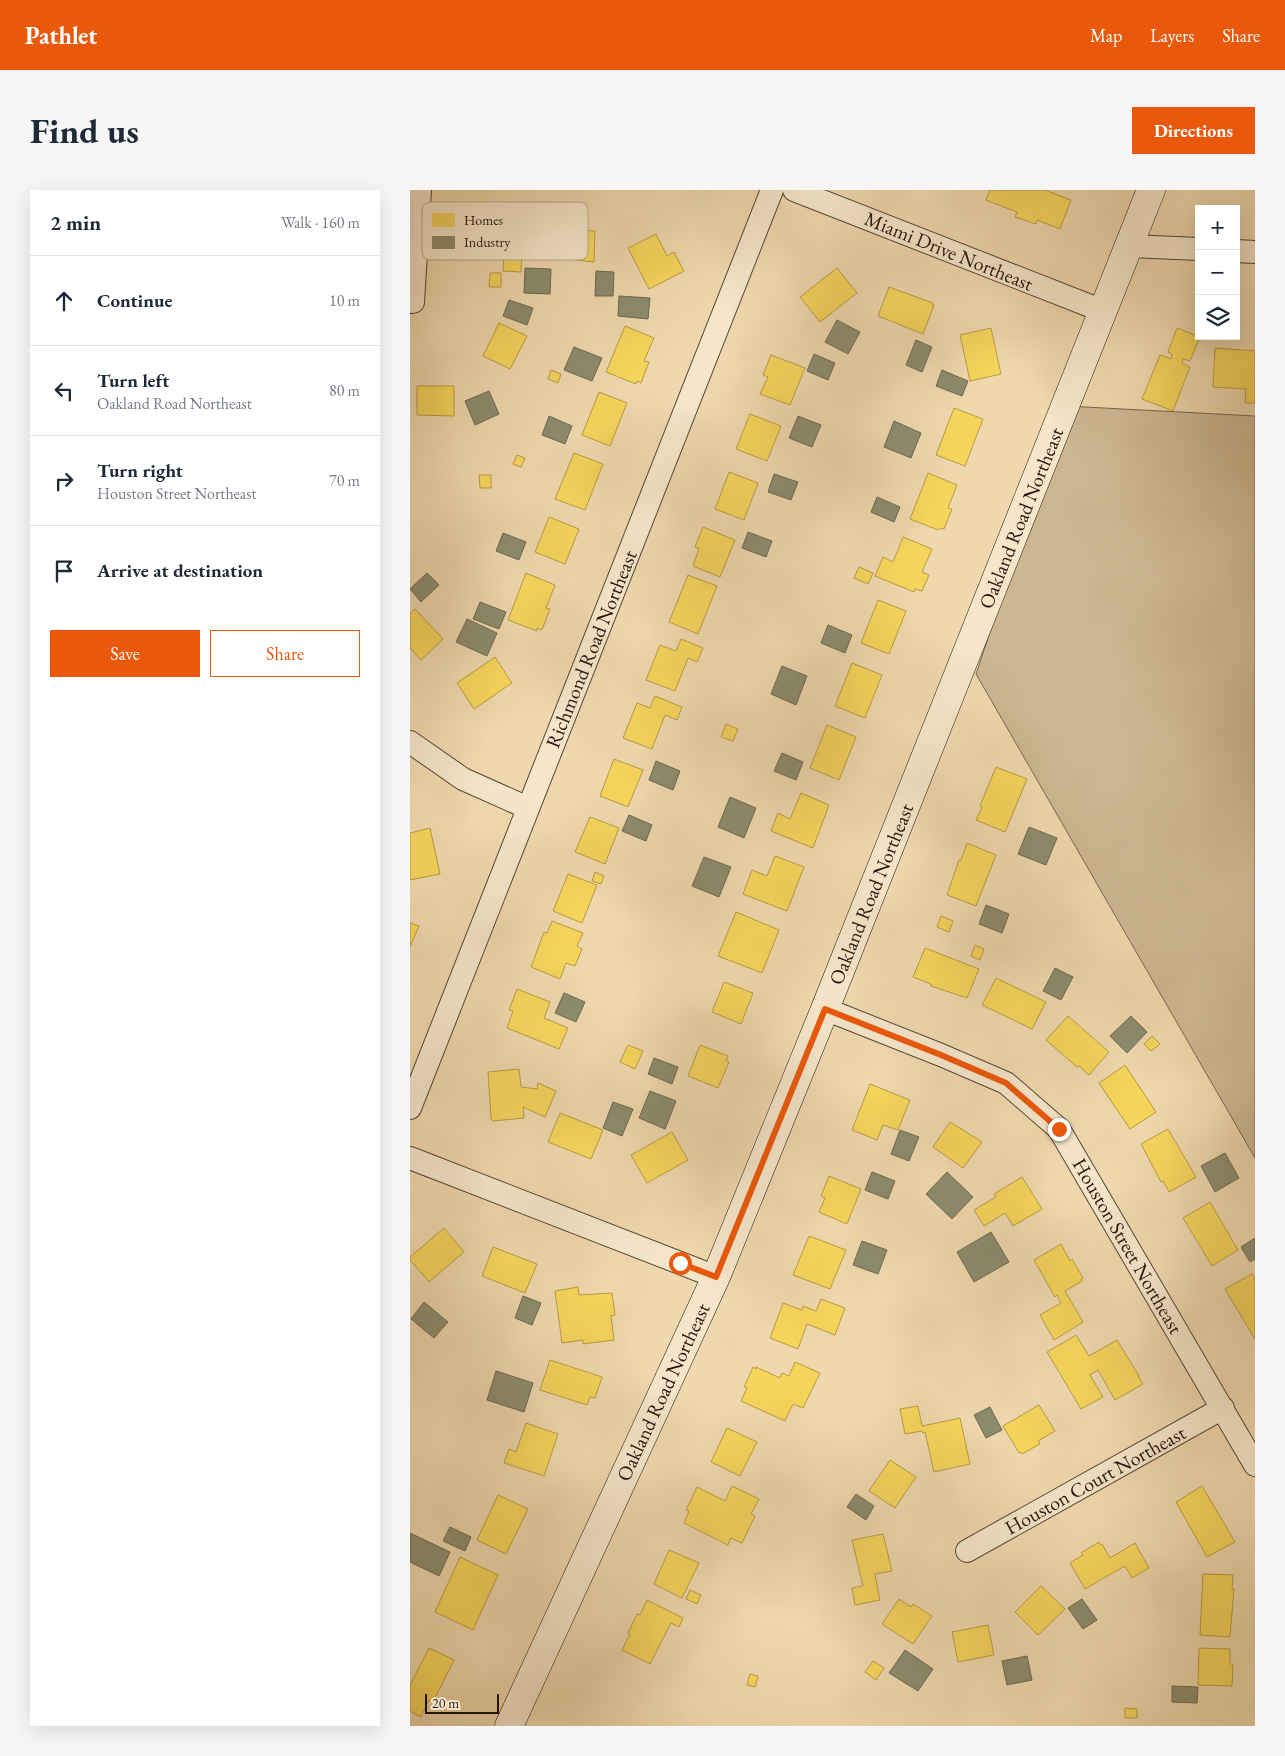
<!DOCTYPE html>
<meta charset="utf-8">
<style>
:root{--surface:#fff;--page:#f6f6f7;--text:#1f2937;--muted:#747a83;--line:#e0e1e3;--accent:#ea580c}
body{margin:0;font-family:"EB Garamond",serif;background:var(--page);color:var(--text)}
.controls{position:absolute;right:15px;top:15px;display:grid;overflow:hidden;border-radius:0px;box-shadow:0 5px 20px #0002}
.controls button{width:45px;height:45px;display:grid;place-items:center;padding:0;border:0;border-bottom:1px solid var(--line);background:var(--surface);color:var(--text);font:25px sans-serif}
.scale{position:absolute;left:15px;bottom:12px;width:74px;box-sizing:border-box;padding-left:5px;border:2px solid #24160d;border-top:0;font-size:14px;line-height:18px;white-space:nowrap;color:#24160d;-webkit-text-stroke:4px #f5e6ca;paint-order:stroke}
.stop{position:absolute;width:15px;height:15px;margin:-11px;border:4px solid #ea580c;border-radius:50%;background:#fff}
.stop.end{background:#ea580c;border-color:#fff;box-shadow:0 1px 5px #0008}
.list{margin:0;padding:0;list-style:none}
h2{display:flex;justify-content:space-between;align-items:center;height:65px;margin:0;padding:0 20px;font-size:21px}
h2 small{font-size:16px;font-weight:400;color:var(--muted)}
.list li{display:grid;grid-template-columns:32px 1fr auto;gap:15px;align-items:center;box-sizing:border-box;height:90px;padding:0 20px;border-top:1px solid var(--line)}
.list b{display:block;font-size:19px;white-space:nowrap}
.list p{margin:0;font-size:16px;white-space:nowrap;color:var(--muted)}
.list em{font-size:16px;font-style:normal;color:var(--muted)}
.actions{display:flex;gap:10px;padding:15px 20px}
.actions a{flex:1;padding:11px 0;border:1px solid var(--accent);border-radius:0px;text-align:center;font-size:18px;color:var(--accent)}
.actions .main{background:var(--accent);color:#fff}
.icon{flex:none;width:28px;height:28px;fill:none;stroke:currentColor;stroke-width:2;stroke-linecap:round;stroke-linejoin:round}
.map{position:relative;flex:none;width:845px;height:1536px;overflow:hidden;border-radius:0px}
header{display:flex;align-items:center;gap:30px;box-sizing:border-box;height:70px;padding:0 25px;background:var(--accent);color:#fff}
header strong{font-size:24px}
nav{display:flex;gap:28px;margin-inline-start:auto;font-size:18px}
.intro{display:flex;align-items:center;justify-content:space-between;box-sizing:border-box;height:120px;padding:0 30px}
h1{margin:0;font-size:35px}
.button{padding:12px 22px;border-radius:0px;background:var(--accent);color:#fff;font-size:18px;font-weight:700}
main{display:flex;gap:30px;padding:0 30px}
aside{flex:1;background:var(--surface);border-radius:0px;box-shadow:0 5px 20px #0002}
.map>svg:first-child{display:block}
.green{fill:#ccb792;stroke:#786650}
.homes{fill:#f6d55c;stroke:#b79c44}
.industry{fill:#8c8c6e;stroke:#6d6951}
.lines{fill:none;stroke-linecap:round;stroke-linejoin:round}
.street-casing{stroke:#574635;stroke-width:24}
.secondary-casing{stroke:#24160d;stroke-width:29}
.street{stroke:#f5e6ca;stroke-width:22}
.secondary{stroke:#f5e6ca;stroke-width:28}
.route{stroke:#ea580c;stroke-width:6}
.labels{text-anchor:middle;stroke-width:5;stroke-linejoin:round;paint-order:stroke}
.street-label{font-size:20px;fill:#24160d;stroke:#f5e6ca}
.key{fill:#f5e6ca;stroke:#b6a891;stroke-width:1}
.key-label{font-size:14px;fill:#24160d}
</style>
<header>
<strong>Pathlet</strong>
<nav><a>Map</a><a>Layers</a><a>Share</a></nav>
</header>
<div class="intro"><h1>Find us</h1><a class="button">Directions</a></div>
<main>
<aside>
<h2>2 min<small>Walk · 160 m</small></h2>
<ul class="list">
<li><svg class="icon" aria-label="ahead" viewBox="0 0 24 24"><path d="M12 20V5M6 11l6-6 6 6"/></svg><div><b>Continue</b></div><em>10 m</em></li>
<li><svg class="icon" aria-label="left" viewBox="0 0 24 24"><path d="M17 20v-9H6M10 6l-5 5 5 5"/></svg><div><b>Turn left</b><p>Oakland Road Northeast</p></div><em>80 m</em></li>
<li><svg class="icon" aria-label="right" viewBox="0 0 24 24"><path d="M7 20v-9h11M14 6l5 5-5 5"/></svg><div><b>Turn right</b><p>Houston Street Northeast</p></div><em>70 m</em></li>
<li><svg class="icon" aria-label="arrive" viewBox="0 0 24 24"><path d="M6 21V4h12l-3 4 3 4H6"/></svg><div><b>Arrive at destination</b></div></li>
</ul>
<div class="actions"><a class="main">Save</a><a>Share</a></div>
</aside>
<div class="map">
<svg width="845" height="1536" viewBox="0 0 845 1536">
<rect width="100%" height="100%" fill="#efd8ad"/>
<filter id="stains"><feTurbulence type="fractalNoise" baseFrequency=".004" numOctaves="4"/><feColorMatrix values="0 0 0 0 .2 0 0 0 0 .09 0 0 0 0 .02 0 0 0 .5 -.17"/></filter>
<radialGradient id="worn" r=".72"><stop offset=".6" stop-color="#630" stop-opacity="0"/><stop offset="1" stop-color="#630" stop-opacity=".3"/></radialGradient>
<path class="green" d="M656,216l189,10v742l-279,-484z"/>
<path class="homes" d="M580,0h55l26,10 -11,29 -23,-9 -1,4 -21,-7 2,-5 -31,-12z
M77,36l36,1 -2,45 -18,-1 1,-15 -18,-1z
M148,39l37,2 -1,31 -37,-4z
M246,44l11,22 7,-4 10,19 -35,18 -21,-41z
M427,78l20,25 -37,29 -20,-25z
M80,83h11v14h-12z
M479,97l44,16 -1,2h2l-11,29 -45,-18z
M89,133l28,13 -17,33 -27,-13z
M215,136l29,12 -10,23 5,1 -8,21 -4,-2 -1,3 -30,-12z
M581,138l10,46 -31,7 -10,-46z
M767,138l23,9 -10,24 -7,-2 -1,4 8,4 -17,44 -31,-12 18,-44 11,4 1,-5 -4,-2z
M805,158l40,3v52h-10l1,-14 -33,-2z
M361,165l34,13 -15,37 -30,-11 8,-17 -5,-2z
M141,180l10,4 -3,9 -10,-4z
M7,196h37v30l-37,-1z
M189,202l28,11 -17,43 -28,-11z
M544,218l29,11 -18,47 -29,-11z
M340,224l31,12 -14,35 -31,-12z
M164,263l29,11 -18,46 -30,-11z
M107,265l8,3 -4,9 -8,-3z
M319,282l29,11 -14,37 -29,-11z
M518,283l29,12 -9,23 4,1 -8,20 -4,-1 -2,2 -28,-11z
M69,285h12v13h-11z
M139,327l30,12 -14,35 -30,-12z
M293,337l32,13 -15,37 -27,-11 6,-17 -4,-2z
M493,347l29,12 -10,23 7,3 -7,16 -7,-2 -1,3 -39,-16 8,-19 10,5z
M449,377l14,6 -5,11 -14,-6z
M116,383l29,12 -9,23 4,1 -8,21 -5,-2v3l-29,-11z
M278,385l29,11 -19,48 -29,-12z
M468,410l28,11 -17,43 -28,-11z
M5,419l28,30 -22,21 -11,-12v-34z
M271,449l22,9 -6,14 -9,-4 -13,33 -29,-11 14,-35 16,6z
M85,467l17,26 -38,26 -17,-26z
M442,473l30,12 -17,43 -30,-12z
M245,506l27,11 -5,13 -12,-5 -13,34 -29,-11 14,-35 13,5z
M316,534l12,5 -5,12 -12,-4z
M417,535l29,12 -17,43 -29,-12z
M204,569l29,11 -15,37 -28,-11z
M586,577l31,12 -22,53 -29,-12 6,-13 -2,-1z
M391,603l28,12 -16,43 -42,-17 7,-18 12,6z
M180,627l29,11 -14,36 -30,-12z
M20,638l10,46 -30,6v-47z
M557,653l29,12 -20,51 -29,-11 12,-35h2z
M365,666l29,11 -17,44 -44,-17 9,-24 15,6z
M185,682l9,4 -3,8 -9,-3z
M158,684l29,11 -15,38 -29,-12z
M326,722l43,18 -17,43 -44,-17z
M531,726l12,5 -4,11 -12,-5z
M142,731l31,12 -6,13 5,3 -7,17 -9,-3 -6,16 -29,-12 13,-35 3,1z
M0,733l9,3 -9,21z
M565,755l9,4 -4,11 -9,-4z
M515,758l54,21 -12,29 -36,-12v-2l-18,-7z
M586,788l50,24 -14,27 -50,-24z
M314,792l29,11 -12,31 -29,-12z
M107,799l33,13 -6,16 24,10 -9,21 -52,-21 6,-17 -4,-1z
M658,826l41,36 -20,23 -10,-9 -2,1 -31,-27z
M742,846l8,8 -9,7 -7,-7z
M218,855l15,6 -8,18 -15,-7z
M290,855l28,11 -2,5 3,1 -11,26 -30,-12z
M715,875l31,47 -26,17 -31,-46z
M109,879l2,18 16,2 1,-6 18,8 -11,26 -22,-10 1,11 -31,3 -2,-2 -3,-47z
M460,894l40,16 -12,30 -15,-5 -6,15 -25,-10z
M150,923l43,17 -12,29 -43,-17z
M540,932l32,20 -19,26 -30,-21z
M758,939l28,48 -27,15 -6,-11 -2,1 -20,-38z
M262,942l16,28 -41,23 -16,-28z
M419,986l32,13 -14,35 -28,-12 6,-14 -4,-2z
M612,987l20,32 -29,17 -8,-13 -21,13 -10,-16 22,-13 -2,-3z
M800,1012l28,48 -26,16 -29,-48z
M34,1038l20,24 -35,30 -19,-22v-3z
M399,1046l37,14 -16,39 -37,-14z
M651,1054l9,17 2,-2 11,19 -2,1 1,2 -17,10 18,31 -29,18 -14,-25 21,-12 -4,-8 -2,2 -21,-37z
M83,1057l44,17 -12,29 -43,-17z
M842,1084l3,4v61l-30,-50z
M168,1097l1,8 33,-2 3,22 -4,1 3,24 -31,4v-4l-21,3 -7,-52z
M411,1109l24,9 -10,27 -28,-11 -9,25 -28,-11 13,-35 19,7 1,-4 13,5z
M666,1145l13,21 28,-16 22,36h-1l5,8 -28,16 -17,-30 -8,5 13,22 -22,12 -34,-57z
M140,1170l52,17 -7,21 -5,-1 -3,8 -47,-15z
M385,1172l25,11 -17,35 -10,-4 -8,17 -44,-20 6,-13 -3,-1 9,-20 3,2v-2l24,11 2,-5 7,3z
M629,1215l16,26 -17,10 2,3 -18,10 -1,-2 -2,1 -16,-27z
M508,1216l4,20 38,-8 10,46 -36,8 -9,-40 -2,1 -1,-2 -17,3 -5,-25z
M116,1233l32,11 -14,42 -40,-13 5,-14 7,3z
M317,1238l30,14 -17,34 -29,-14z
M480,1270l26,17 -21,31 -26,-17z
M322,1296l27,13 -8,15 4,2 -13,27 -11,-5 -3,7 -44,-22 5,-12 -3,-1 11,-23 28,14z
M792,1296l33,56 -28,15 -31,-55z
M88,1305l30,14 -22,45 -29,-14z
M473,1344l9,37 -17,3 5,26 -25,5 -3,-17 11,-2 -11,-46z
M689,1352l1,3 2,-1 8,14 25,-15 14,25 -17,10 -7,-12 -40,23 -15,-26 13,-8 -2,-2z
M259,1360l30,13 -17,35 -28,-14z
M50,1367l38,18 -25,55 -38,-18z
M793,1384l30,1 -1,14h2l-4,48 -30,-2z
M631,1396l24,23 -27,26 -23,-23z
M280,1400l11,5 -4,9 -11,-5z
M489,1409l12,8 2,-3 19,12 -19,28 -31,-20z
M237,1410l36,18 -4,9 -8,-4 -21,41 -28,-14 8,-16 -2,-1 9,-19 3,1z
M578,1435l6,30 -36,7 -6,-30z
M19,1458l25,12 -21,42 -4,-2 -8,17 -11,-6v-26z
M789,1458l31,1v15h3l-1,22 -34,-1z
M463,1471l11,7 -8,12 -11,-8z
M340,1484l8,2 -3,11 -8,-2z
M715,1518l12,1v9h-12z"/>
<path class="industry" d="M115,78l26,1 -1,25 -26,-1z
M186,81l18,1 -1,24h-18z
M209,106l31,2 -2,21 -30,-3z
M99,110l24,8 -6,17 -24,-9z
M427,130l23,12 -12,22 -23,-12z
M506,150l16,7 -10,25 -16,-7z
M164,157l28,11 -10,23 -28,-11z
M404,164l21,9 -7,17 -21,-9z
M532,180l26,11 -6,15 -26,-10z
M79,201l10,23 -24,11 -10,-24z
M139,226l23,10 -7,18 -23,-9z
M388,226l23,9 -9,22 -23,-9z
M484,231l27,12 -10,25 -27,-11z
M364,284l24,8 -7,18 -23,-8z
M467,307l23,10 -6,15 -23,-10z
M338,342l24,9 -6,16 -24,-9z
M93,343l23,9 -7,18 -23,-9z
M17,383l12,12 -18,17 -11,-13z
M70,412l26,10 -7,17 -26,-10z
M57,429l30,14 -10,23 -31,-14z
M418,435l24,10 -7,18 -24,-10z
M372,476l25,10 -11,29 -25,-11z
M372,563l21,9 -7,18 -22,-9z
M246,571l24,10 -7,19 -24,-10z
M320,607l26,11 -12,30 -26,-11z
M219,625l23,10 -6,16 -24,-10z
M619,637l28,11 -11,27 -28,-11z
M294,667l27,10 -12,30 -27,-11z
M576,715l23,9 -7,19 -23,-9z
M645,778l18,9 -12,23 -18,-9z
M154,803l21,9 -9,20 -21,-9z
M721,826l16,16 -20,21 -17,-17z
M244,868l24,9 -6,17 -24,-10z
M240,901l26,10 -11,28 -26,-11z
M203,912l20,7 -11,27 -19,-8z
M490,940l19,7 -10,24 -18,-7z
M815,963l14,25 -24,14 -14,-26z
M462,982l23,9 -7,18 -23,-9z
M537,982l26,25 -21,22 -26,-25z
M581,1042l18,30 -35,20 -17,-30z
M845,1048v21l-5,3 -9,-15z
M452,1051l25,9 -9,24 -25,-9z
M113,1106l18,7 -9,22 -17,-7z
M14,1112l24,20 -14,16 -23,-19z
M86,1181l37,12 -9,29 -37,-12z
M580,1217l12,23 -16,8 -12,-23z
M446,1304l18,12 -8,14 -19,-13z
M40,1337l21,10 -6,14 -22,-10z
M0,1343l40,19 -11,24 -29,-14z
M672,1409l15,21 -14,9 -15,-21z
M495,1460l28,19 -15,22 -29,-18z
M617,1466l5,24 -25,5 -5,-24z
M762,1496l26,1 -1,16 -25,-1z"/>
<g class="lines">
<g class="street-casing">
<path id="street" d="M384,0l309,121
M720,56l69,3
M826,61l19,1
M3,112l7,-112
M0,552l53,37 65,29
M415,819l116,46 65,28 53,46 196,336
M0,918l362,-918
M0,968l306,119
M557,1361l256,-143"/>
</g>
<g class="secondary-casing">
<path id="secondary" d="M99,1536l207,-449 109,-268 326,-819"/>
</g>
<use href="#street" class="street"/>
<use href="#secondary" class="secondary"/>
</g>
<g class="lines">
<path class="route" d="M270,1073l36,14 109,-268 116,46 65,28 53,46"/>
</g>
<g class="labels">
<g class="street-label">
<text transform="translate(539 61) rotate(22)" y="7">Miami Drive Northeast</text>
<text transform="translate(611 328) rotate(-68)" y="7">Oakland Road Northeast</text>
<text transform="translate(181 459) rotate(-68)" y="7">Richmond Road Northeast</text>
<text transform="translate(461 704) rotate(-68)" y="7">Oakland Road Northeast</text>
<text transform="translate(718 1056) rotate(60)" y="7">Houston Street Northeast</text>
<text transform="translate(253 1202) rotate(-65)" y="7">Oakland Road Northeast</text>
<text transform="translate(685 1290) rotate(-29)" y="7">Houston Court Northeast</text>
</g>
</g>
<rect x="12" y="12" width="166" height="58" rx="8" class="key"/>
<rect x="22" y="23" width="23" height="14" fill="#f6d55c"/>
<rect x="22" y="46" width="23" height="13" fill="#8c8c6e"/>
<g class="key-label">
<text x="54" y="35">Homes</text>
<text x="54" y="57">Industry</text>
</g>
<rect width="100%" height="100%" filter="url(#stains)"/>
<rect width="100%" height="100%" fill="url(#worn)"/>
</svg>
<div class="controls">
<button>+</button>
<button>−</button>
<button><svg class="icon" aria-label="layers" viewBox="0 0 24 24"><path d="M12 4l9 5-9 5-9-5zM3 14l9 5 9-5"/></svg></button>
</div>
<div class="scale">20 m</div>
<div class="stop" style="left:270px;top:1073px"></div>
<div class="stop end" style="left:649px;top:939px"></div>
</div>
</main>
